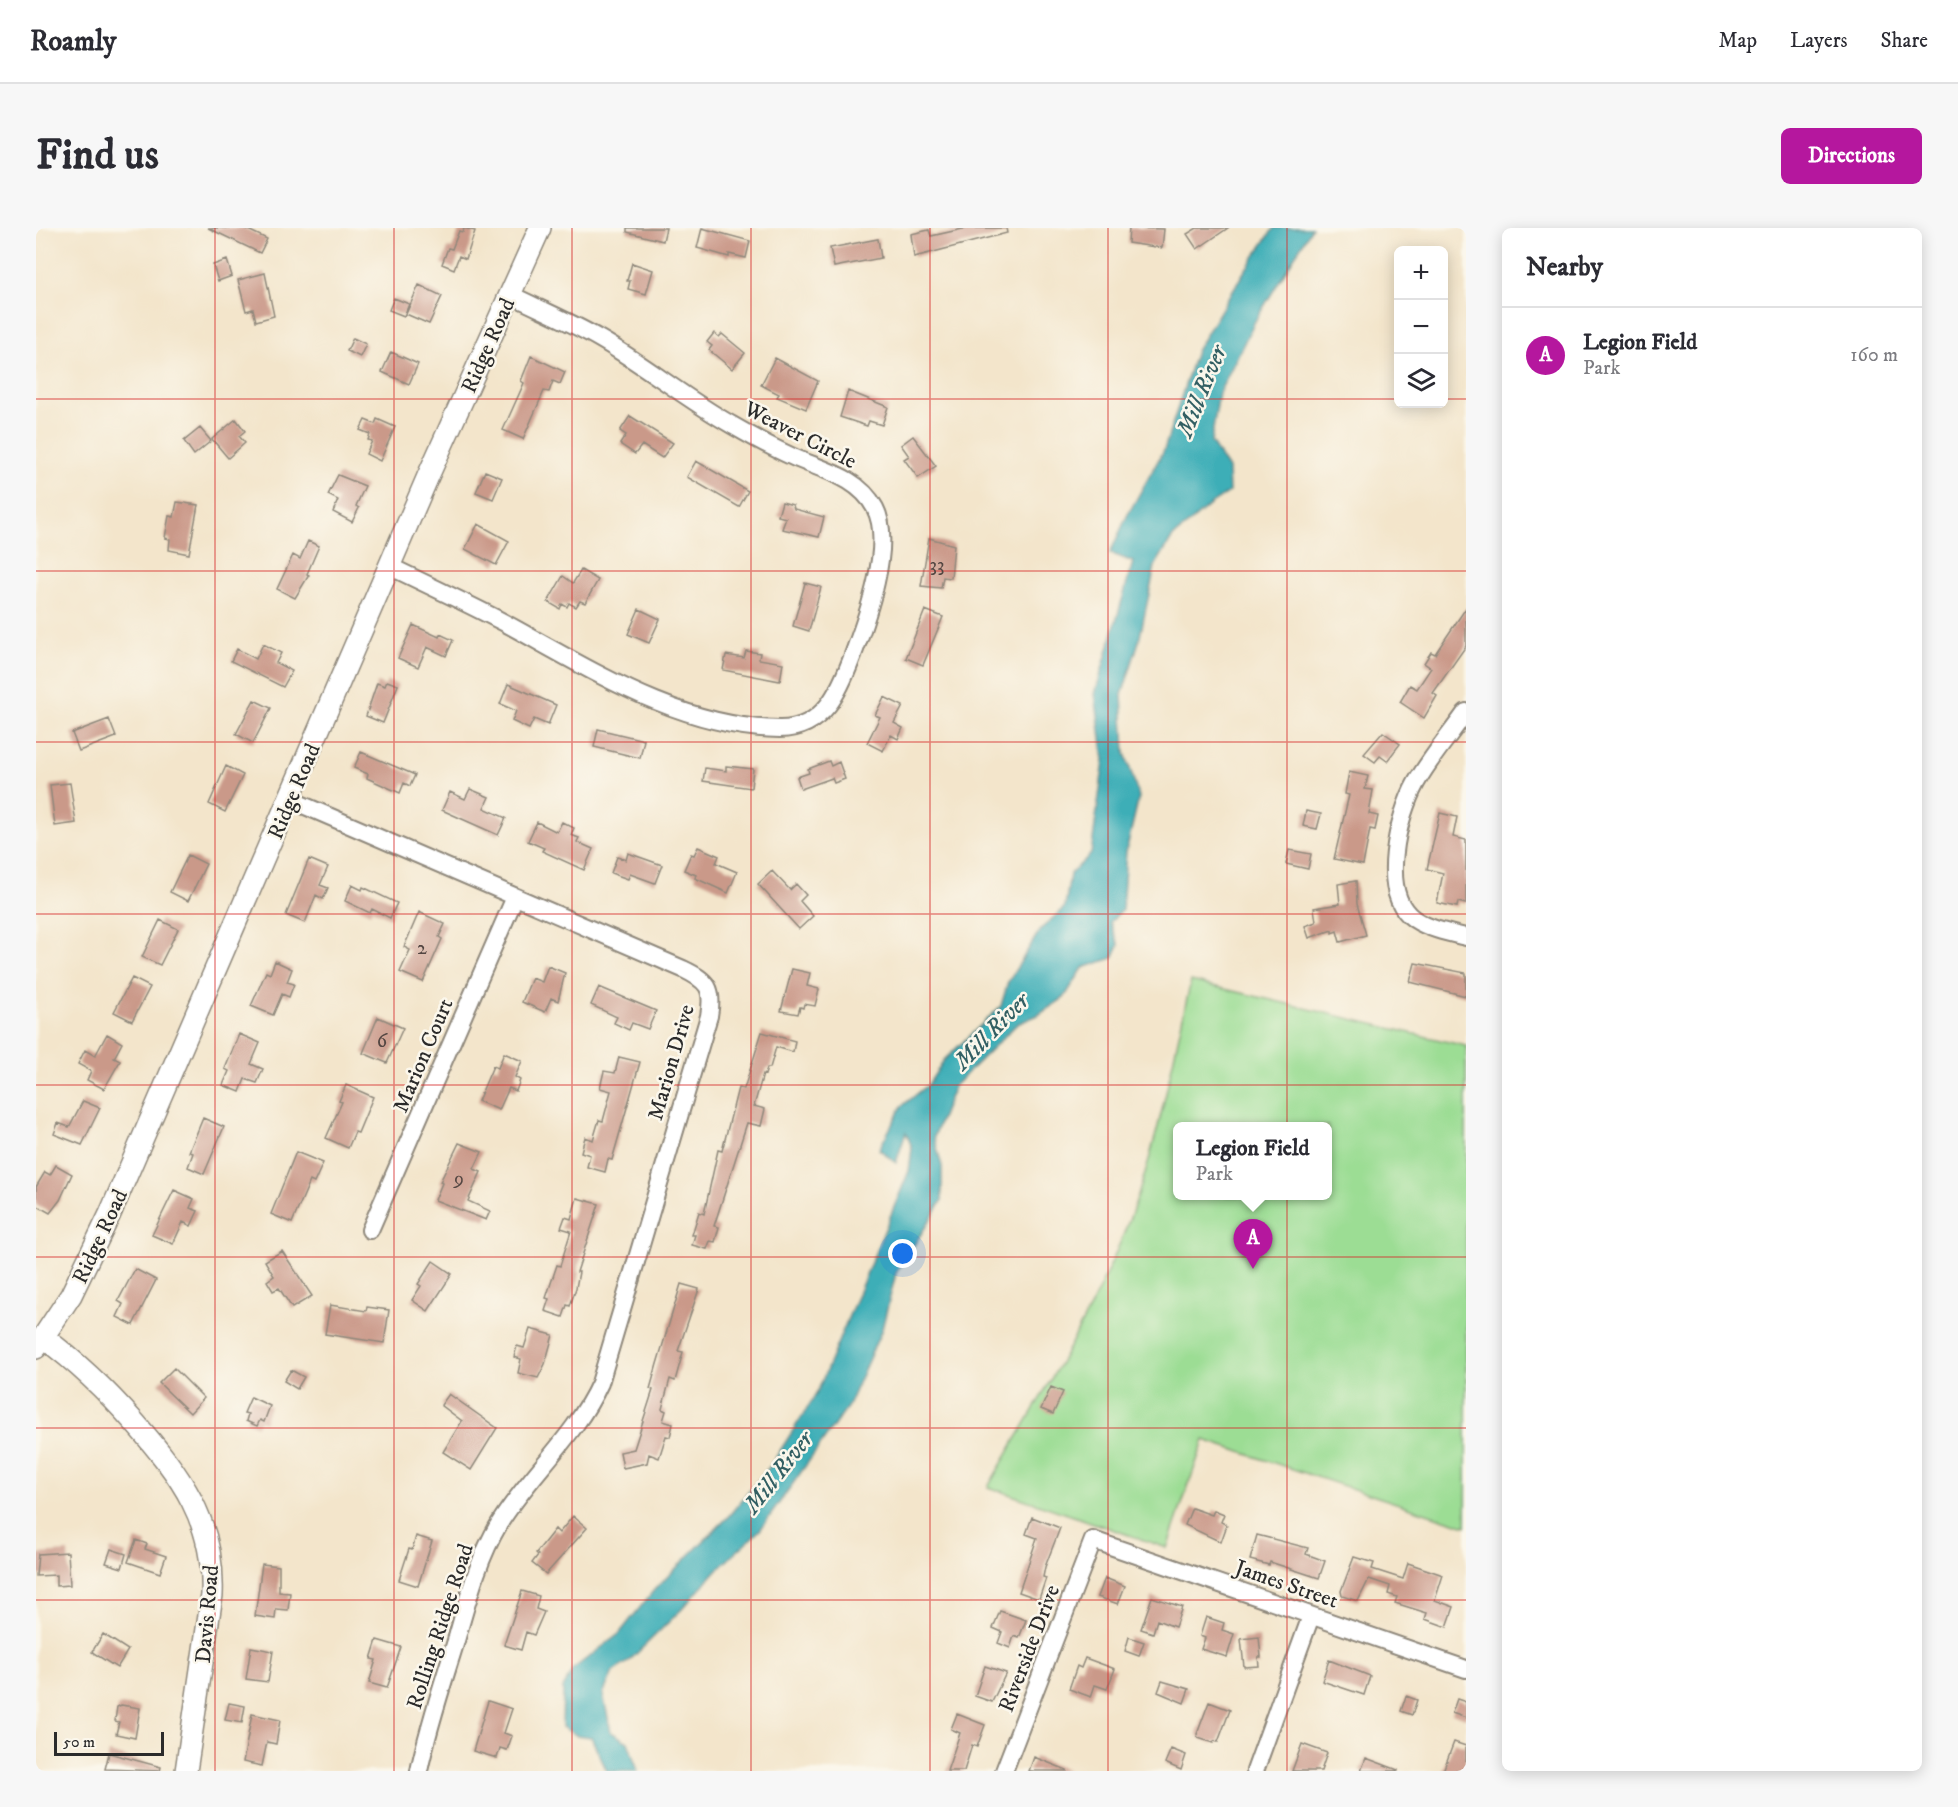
<!DOCTYPE html>
<meta charset="utf-8">
<style>
:root{--surface:#fff;--page:#f7f7f7;--text:#2b2b33;--muted:#7c7c81;--line:#e1e1e2;--accent:#b5179e}
body{margin:0;font-family:"IM FELL DW Pica",serif;background:var(--page);color:var(--text)}
.controls{position:absolute;right:18px;top:18px;display:grid;overflow:hidden;border-radius:9px;box-shadow:0 3px 15px #0003}
.controls button{width:54px;height:54px;display:grid;place-items:center;padding:0;border:0;border-bottom:2px solid var(--line);background:var(--surface);color:var(--text);font:30px sans-serif}
.scale{position:absolute;left:18px;bottom:15px;width:110px;box-sizing:border-box;padding-left:6px;border:3px solid #2b2b2b;border-top:0;font-size:16px;line-height:21px;white-space:nowrap;color:#2b2b2b;-webkit-text-stroke:4px #fbf7ec;paint-order:stroke}
.you{position:absolute;left:867px;top:1026px;width:21px;height:21px;margin:-15px;border:4px solid #fff;border-radius:50%;background:#1a73e8;box-shadow:0 0 0 9px #1a73e833}
.badge{display:grid;place-items:center;width:39px;height:39px;border-radius:50%;background:var(--accent);color:#fff;font-size:20px;font-weight:700}
.pin{position:absolute;translate:-50% -50px;filter:drop-shadow(0 2px 3px #0008)}
.pin::after{content:'';position:absolute;top:32px;width:21px;height:18px;background:inherit;clip-path:polygon(0 0,100% 0,50% 100%)}
.popup{position:absolute;left:1137px;top:894px;width:159px;height:78px;box-sizing:border-box;display:grid;place-content:center;border-radius:9px;background:var(--surface);filter:drop-shadow(0 2px 4px #0005);font-size:20px;white-space:nowrap;color:var(--muted)}
.popup b{font-size:22px;color:var(--text)}
.popup::after{content:'';position:absolute;left:50%;top:100%;margin-left:-12px;border:12px solid transparent;border-top-color:var(--surface)}
.list{margin:0;padding:0;list-style:none}
h2{display:flex;justify-content:space-between;align-items:center;height:78px;margin:0;padding:0 24px;font-size:26px}
h2 small{font-size:20px;font-weight:400;color:var(--muted)}
.list li{display:grid;grid-template-columns:39px 1fr auto;gap:18px;align-items:center;box-sizing:border-box;height:96px;padding:0 24px;border-top:2px solid var(--line)}
.list b{display:block;font-size:22px;white-space:nowrap}
.list p{margin:0;font-size:20px;white-space:nowrap;color:var(--muted)}
.list em{font-size:20px;font-style:normal;color:var(--muted)}
.icon{flex:none;width:33px;height:33px;fill:none;stroke:currentColor;stroke-width:2;stroke-linecap:round;stroke-linejoin:round}
.map{position:relative;flex:none;width:1430px;height:1543px;overflow:hidden;border-radius:9px}
header{display:flex;align-items:center;gap:36px;box-sizing:border-box;height:84px;padding:0 30px;background:var(--surface);border-bottom:2px solid var(--line)}
header strong{font-size:28px}
nav{display:flex;gap:33px;margin-inline-start:auto;font-size:21px}
.intro{display:flex;align-items:center;justify-content:space-between;box-sizing:border-box;height:144px;padding:0 36px}
h1{margin:0;font-size:42px}
.button{padding:15px 27px;border-radius:9px;background:var(--accent);color:#fff;font-size:21px;font-weight:700}
main{display:flex;gap:36px;padding:0 36px}
aside{flex:1;background:var(--surface);border-radius:9px;box-shadow:0 3px 15px #0003}
.map>svg:first-child{display:block}
.green{fill:#9cdd94;stroke:#648460;stroke-width:1.5;fill-rule:evenodd}
.water{fill:#3daeb7;stroke:#346c71;stroke-width:1.5}
.building{fill:#ca9989}
.lines{fill:none;stroke-linecap:round;stroke-linejoin:round}
.minor-casing{stroke:#8f887b;stroke-width:20}
.major-casing{stroke:#8f887b;stroke-width:24}
.minor{stroke:#fff;stroke-width:16}
.major{stroke:#fff;stroke-width:21}
.grid{fill:none;stroke:#d62828;stroke-width:1.5;stroke-opacity:0.55}
.labels{text-anchor:middle;stroke-width:5;stroke-linejoin:round;paint-order:stroke}
.number-label{font-size:20px;fill:#534642}
.street-label{font-size:22px;fill:#2b2b2b;stroke:#fbf7ec}
.water-label{font-size:24px;font-style:italic;fill:#325f63;stroke:#fbf7ec}
</style>
<header>
<strong>Roamly</strong>
<nav><a>Map</a><a>Layers</a><a>Share</a></nav>
</header>
<div class="intro"><h1>Find us</h1><a class="button">Directions</a></div>
<main>
<div class="map">
<svg width="1430" height="1543" viewBox="0 0 1430 1543">
<rect width="100%" height="100%" fill="#fbf7ec"/>
<filter id="ink" filterUnits="userSpaceOnUse"><feTurbulence type="fractalNoise" baseFrequency=".0167" numOctaves="2"/><feDisplacementMap in="SourceGraphic" scale="12" xChannelSelector="R" yChannelSelector="G"/><feConvolveMatrix kernelMatrix="1 2 1 2 8 2 1 2 1" color-interpolation-filters="sRGB"/></filter>
<filter id="wash" filterUnits="userSpaceOnUse"><feTurbulence type="fractalNoise" baseFrequency=".008" numOctaves="4" result="noise"/><feDisplacementMap in="SourceGraphic" scale="24" xChannelSelector="R" yChannelSelector="G"/><feGaussianBlur stdDeviation="1.35" result="paint"/><feColorMatrix in="noise" values="0 0 0 0 0 0 0 0 0 0 0 0 0 0 0 0 0 1.4 0 .05"/><feComposite in="paint" operator="in"/></filter>
<g filter="url(#wash)">
<rect width="100%" height="100%" fill="#f3e5cb"/>
<path class="green" d="M1155,753l275,65v480l-262,-86 -37,108 -179,-61c50,-86 104,-171 140,-264 30,-78 44,-161 63,-242zM1142,898h150v70h-150z"/>
<path class="water" d="M1238,0h38l-57,93 -36,72 -8,49 17,27 1,23 -19,13 -38,33 -17,28 -16,75 -17,54 3,58 14,44 -13,55 -4,58 -12,12 9,23 -6,13 -30,10 -19,30 -26,17 -21,9 -63,62 -20,51 8,29v35l-46,72 -14,56 -34,77 -88,124 -42,39 -36,40 -54,53 -15,10 -10,22 8,38 17,10 10,29h-31l-16,-34 -15,-2 -14,-8 1,-39 10,-19 46,-35 35,-44 73,-72 44,-53 46,-72 92,-222 3,-23 -6,-16 -10,31 -17,-14 23,-43 26,-21 16,-25 57,-54 7,-24 32,-52 25,-23 5,-33 21,-20 13,-94 -9,-66 38,-132 -23,-9 17,-37 37,-66 32,-99 48,-79z"/>
<g id="blocks">
<path class="building" d="M172,0h36l23,11 -7,14z
M428,0l11,3 -9,28 -7,-3 -5,13 -12,-5 6,-16 4,1 7,-18 4,1z
M591,0h39l-3,13 -36,-9z
M666,0l48,13 -4,17 -17,-4v3l-32,-9z
M931,0h39l1,5 -93,24 -3,-23 18,-4 2,6z
M1093,0l35,1 -2,19 -34,-5z
M1161,0h31l-31,21 -10,-15z
M842,11l3,19 -47,9 -4,-19z
M191,32l5,16 -14,5 -5,-16z
M596,35l21,7 -7,24 -18,-5 2,-8h-3z
M229,45l9,43 -18,5 -3,-12 -7,2 -8,-31z
M383,57l23,11 -13,28 -23,-10z
M358,70l15,6 -5,12 -15,-6z
M678,105l5,4 3,-3 23,19 -13,16 -23,-19 3,-4 -5,-4z
M317,110l13,6 -6,13 -13,-6z
M355,124l27,12 -9,20 -27,-12z
M495,128l34,16 -5,12 -7,-3 -4,11 -5,-1 -21,48 -20,-9 21,-47 -3,-2z
M739,130l43,23 -12,28 -29,-12 2,-3 -18,-9z
M812,163l40,16 -6,18 -13,-4 -2,5 -27,-9z
M594,188l43,27 -11,15 -20,-13 -7,9 -15,-10 6,-9 -6,-4z
M200,191l9,12 -6,5 6,7 -17,15 -16,-19z
M341,191l18,8 -15,34 -14,-7 6,-13 -4,-1 2,-6 -10,-4 5,-10 10,4z
M164,200l11,13 -17,14 -10,-14z
M877,208l23,30 -18,12 -14,-19 5,-3 -8,-11z
M660,233l52,30 -9,16 -52,-30z
M449,243l17,7 -9,21 -17,-7z
M302,247l27,11 -9,20 3,2 -7,14 -19,-10 5,-12 -10,-5z
M141,274l21,3 -9,49 -20,-4 1,-11 -5,-1 4,-22 5,1z
M746,274l11,3 1,4 30,8 -5,20 -37,-8 4,-11 -8,-2z
M442,296l31,17 -13,24 -31,-16z
M893,310l25,7 -3,33 -8,-1 -2,11 -20,-2z
M272,313l11,5 -12,28 2,1 -14,23 -18,-9 16,-34 7,4z
M545,342l17,10 -13,23 -5,-2 -4,6 -7,-4 -2,4 -5,-3 -2,5 -12,-7 15,-26 10,7z
M769,355l16,4 -12,44 -16,-5z
M1430,380v38l-33,47 4,3 -13,22 -24,-16 10,-17 7,4 14,-21 -7,-5 7,-11 4,2z
M603,381l21,10 -11,24 -21,-9z
M889,382l18,7 -20,48 -17,-7z
M377,397l26,12 1,-3 13,6 -7,16 -19,-9 -9,20 -20,-9z
M227,416l18,9 -5,10 16,8 -9,16 -52,-26 6,-12 19,10z
M710,423l14,2 -1,6 24,4 -3,18 -57,-11 3,-15 18,3z
M351,453l11,4 -15,38 -17,-7 11,-33 8,3z
M472,456l48,21 -8,20 -14,-6 -5,10 -17,-8 4,-10 -16,-7z
M848,469l19,9 -9,17 9,5 -5,11 -7,-4 -8,16 -16,-8 13,-26 -5,-2z
M218,472l17,8 -18,35 -17,-9z
M73,491l7,18 -37,14 -7,-18z
M562,501l46,11 -4,18 -46,-11z
M1347,504l17,12 -13,17 -7,-5 -5,6 -11,-8z
M325,524l54,23 -5,11 -6,-3 -4,10 -33,-15 1,-4 -14,-6z
M793,533l2,5 8,-4 6,17 -11,4 -2,-5 -31,11 -4,-12 12,-4 -1,-4z
M190,538l17,9 -18,37 -16,-8z
M690,538l27,3 -2,19 -48,-7 2,-13 21,3z
M1313,544l19,4 -3,13 8,1 -4,24 9,2 -3,14 -5,-1 -7,36 -29,-6 15,-64 -4,-1z
M34,555l6,40 -21,3 -5,-41z
M434,561l19,8 -5,11 22,10 -8,17 -56,-25 8,-18 15,7z
M1270,583l15,3 -4,15 -14,-3z
M1404,585l17,4 -4,20 13,3v64l-8,-2 -1,5 -20,-4 6,-30 -16,-4z
M501,594l20,10 5,-10 12,6 -3,7 8,3 -2,4 16,7 -9,21 -42,-19 2,-3 -16,-7z
M662,619l21,9 -3,7 21,9 -9,21 -33,-15 1,-3 -12,-5 7,-16 3,1z
M1253,622l22,4 -3,15 -22,-5z
M592,625l34,12 -7,18 -25,-9 -2,5 -17,-6 6,-16 9,3z
M152,627l18,9 -18,37 -18,-9z
M273,631l19,8 -8,18 8,3 -5,11 -7,-4 -11,28 -19,-8z
M736,643l18,19 6,-6 10,11 -6,6 13,15 -14,13 -41,-45z
M1320,653l1,23 9,31 -26,7 -3,-11 -5,2v-3l-23,8 -4,-12 11,-4 -2,-14 26,-4 -2,-20z
M316,657l10,5 1,-3 34,16 -7,15 -18,-9 -2,4 -25,-12z
M383,684l26,12 -6,13 3,2 -19,43 -23,-10 10,-22 -6,-3z
M124,692l18,9 -18,36 -18,-8z
M239,733l17,8 -5,13 7,2 -5,13 -7,-3 -9,21 -22,-9 15,-34 4,2z
M1379,735l51,10v23l-56,-14z
M512,738l17,7 -7,28 -7,-3 -6,14 -23,-10 10,-24 10,4z
M756,741l18,4 -3,13 12,3 -4,17 -11,-2 -1,4 -3,-1 -2,7 -17,-3z
M96,750l18,9 -18,34 -18,-9z
M563,759l57,24 -8,18 -16,-6 -3,7 -15,-7 3,-6 -26,-12z
M342,789l25,11 -16,35 -24,-10z
M726,804l33,9 -2,11 -17,-5 -6,21h-3l-2,7 -2,-1 -9,32 11,3 -4,17 -14,-3 -33,103 5,1 -4,15 -5,-1 -3,8 -15,-4 3,-10h-3l7,-23 5,2 14,-64 4,1 16,-63 6,1z
M71,806l15,9 -8,15 6,3 -16,28 -17,-9 4,-9 -13,-7 7,-14 10,6z
M203,806l21,9 -9,21 12,5 -6,14 -12,-4 -5,13 -17,-7 6,-14 -4,-2z
M468,825l18,8 -7,16 5,3 -4,11 -7,-3 -10,22 -21,-9 15,-35 5,2z
M583,829l21,5 -28,98 -4,-1 -3,13 -18,-5 3,-12 -9,-3 4,-15 8,3 6,-20 4,1 8,-30 -11,-3 4,-17 11,2z
M310,857l27,12 -15,36 -3,-1 -7,16 -22,-10 16,-36 -3,-1z
M47,873l17,7 -18,37 -28,-11 4,-11 11,4z
M167,890l21,9 -20,47 -16,-7 5,-14 -4,-1z
M423,915l23,9 -8,17 7,3 -13,29 22,10 -4,9 -51,-20 7,-17 -2,-1z
M260,924l27,11 -9,20 -4,-2 -18,42 -21,-9z
M20,937l16,9 -12,26 -10,13 -14,-8v-18l9,-15 5,3z
M138,962l20,9 -4,9 8,3 -7,15 -8,-4 -10,22 -21,-9z
M541,970l22,6 -22,68h2l-3,16 -6,18 -3,-1 -4,12 -18,-6 4,-12 -3,-1 11,-33 3,1 11,-35 -10,-3 4,-11 6,2z
M246,1023l30,45 -20,12 -13,-20 -6,3 -6,-10 7,-5 -9,-15z
M397,1033l19,13 -24,37 -16,-11 9,-14 -3,-2z
M99,1041l21,11 -23,45 -16,-8 6,-13 -5,-3z
M645,1056l18,5 -21,62 5,1 -8,29 -5,-2 -8,30 4,2 -3,10 10,3 -3,13 -4,-1 -7,22 -10,-4 -2,9 -24,5 -3,-16 14,-3 19,-59 -3,-1 7,-25z
M294,1077l36,6 1,-4 22,3 -5,33 -59,-9z
M494,1101l23,6 -8,29 -7,14 -20,-5 3,-14 -7,-2 3,-11 7,2z
M138,1140l30,30 -14,15 -31,-30z
M255,1142l13,7 -7,12 -13,-8z
M1015,1159l12,5 -10,22 -12,-5z
M413,1166l48,34 -26,42 -28,-18 19,-31 -21,-16z
M215,1169l19,9 -6,16 -4,-2 -3,6 -11,-5 2,-7 -4,-1z
M1156,1280l20,7 2,-5 10,4 -3,8 6,3 -6,17 -36,-17z
M537,1288l14,12 -41,46 -14,-11 6,-8 -2,-2 19,-24 4,4z
M996,1289l28,11 -15,39 -2,10 3,1 -7,21 -20,-7 18,-54 -11,-4z
M1221,1307l51,13 -2,6 19,7 -6,17 -49,-16 -1,3 -19,-5z
M380,1308l16,5 -14,45 -19,-6 10,-31 3,1z
M100,1312l11,4 -2,5 21,7 -6,17 -32,-11z
M75,1321l15,5 -4,14 -16,-5z
M32,1324l2,33 -14,1v-11l-20,1 2,-22z
M1318,1329l20,6 -2,6 31,10 5,-16 35,12 -8,25 19,7 -7,20 -22,-8 2,-6 -32,-10 2,-6 -9,-3 2,-8 -21,-7 -11,22 -16,-5 -1,-5z
M226,1336l17,2v26l11,1 -2,17 -12,-1 -1,10 -20,-3z
M1069,1350l20,8 -7,18 -20,-7z
M486,1363l17,5 -3,13 8,3 -10,23 -8,-3 -5,18 -17,-5z
M1116,1369l30,10 -7,20 -18,-7 -4,13 -12,-4z
M964,1383l26,9 -7,18 -5,-2 -4,12 -12,-5 4,-11 -9,-4z
M1170,1389l18,6 -2,7 12,4 -7,23 -26,-8 4,-11 -5,-2z
M67,1406l25,16 -11,18 -25,-16z
M1093,1409l15,5 -5,14 -14,-5z
M1223,1409l2,20h-3l1,9 -15,1 -3,-28z
M341,1412l24,7 -14,41 -18,-5 7,-23 -5,-1z
M215,1419l22,4 -5,31 -22,-3z
M1049,1430l30,11 -8,20 -12,-4 -4,12 -22,-8 8,-23 4,2z
M1293,1432l41,16 -6,19 -42,-14z
M949,1438l21,7 -14,29 -17,-6z
M1126,1453l27,8 -5,14 -26,-11z
M1370,1468l11,4 -5,15 -11,-4z
M1421,1471l9,3v16l-14,-5z
M452,1473l24,8 -8,24 8,3 -5,14 -7,-2 -3,10 -24,-7z
M1173,1474l21,8 -12,32 -4,-1 -1,2 -15,-5 -1,-4z
M193,1475l16,3 -3,17 -17,-3z
M85,1477l19,3 -5,30 -19,-4 3,-12 -4,-1 2,-14z
M216,1486l28,6 -4,24 -9,-2 -5,24 -19,-4z
M921,1486l28,11 -8,22 -5,-2 -8,26h-17l13,-38 -9,-4z
M1418,1514l12,4v20l-2,5h-21z
M1266,1516l25,9 -6,18h-29z
M1135,1521l15,6 -5,15 -16,-7z
M73,1525l52,14 -1,4 -55,-2z
M998,1529l33,13v1h-38z
M1330,1530l32,12v1h-37z"/>
</g>
</g>
<g filter="url(#ink)">
<use href="#blocks" fill-opacity="0" stroke="#8f887b" stroke-width="1.5"/>
<g class="lines">
<g class="minor-casing">
<path id="minor" d="M353,338c39,19 78,37 116,57 85,46 175,105 275,106 44,0 60,-39 73,-74 13,-35 41,-111 22,-147 -17,-32 -54,-38 -84,-52 -20,-9 -40,-20 -59,-31 -46,-26 -87,-60 -132,-86 -29,-17 -60,-30 -91,-45
M1430,484c-16,23 -36,46 -50,71 -18,32 -38,111 -2,136 15,10 35,14 52,18
M253,571l394,170c25,12 31,19 26,47l-109,367c-24,53 -71,92 -101,141 -22,37 -32,79 -44,120 -13,42 -27,84 -36,127
M334,1002l145,-333
M968,1543l89,-231 373,129
M1219,1543l56,-155"/>
</g>
<g class="major-casing">
<path id="major" d="M8,1110c34,25 63,53 91,85 46,53 80,98 77,172l-26,176
M0,1120l35,-53 39,-81 319,-740 111,-246"/>
</g>
<use href="#minor" class="minor"/>
<use href="#major" class="major"/>
</g>
</g>
<path class="grid" d="M179,0v1543M358,0v1543M536,0v1543M715,0v1543M894,0v1543M1072,0v1543M1251,0v1543M0,171h1362M1408,171h22M0,343h1430M0,514h1430M0,686h1430M0,857h1430M0,1029h1430M0,1200h1430M0,1372h1430"/>
<g class="labels">
<g class="number-label">
<text x="901" y="343">33</text>
<text x="386" y="726">2</text>
<text x="346" y="819">6</text>
<text x="423" y="957">9</text>
</g>
<g class="street-label">
<text transform="translate(451 117) rotate(-66)" y="8">Ridge Road</text>
<text transform="translate(765 206) rotate(27)" y="8">Weaver Circle</text>
<text transform="translate(257 563) rotate(-67)" y="8">Ridge Road</text>
<text transform="translate(386 827) rotate(-67)" y="8">Marion Court</text>
<text transform="translate(634 834) rotate(-74)" y="8">Marion Drive</text>
<text transform="translate(63 1008) rotate(-65)" y="8">Ridge Road</text>
<text transform="translate(1251 1355) rotate(19)" y="8">James Street</text>
<text transform="translate(170 1386) rotate(-85)" y="8">Davis Road</text>
<text transform="translate(403 1398) rotate(-72)" y="8">Rolling Ridge Road</text>
<text transform="translate(992 1420) rotate(-69)" y="8">Riverside Drive</text>
</g>
<g class="water-label">
<text transform="translate(1165 163) rotate(-68)" y="8">Mill River</text>
<text transform="translate(955 803) rotate(-46)" y="8">Mill River</text>
<text transform="translate(742 1244) rotate(-52)" y="8">Mill River</text>
</g>
</g>
</svg>
<div class="controls">
<button>+</button>
<button>−</button>
<button><svg class="icon" aria-label="layers" viewBox="0 0 24 24"><path d="M12 4l9 5-9 5-9-5zM3 14l9 5 9-5"/></svg></button>
</div>
<div class="scale">50 m</div>
<div class="you"></div>
<div class="pin badge" style="left:1217px;top:1041px">A</div>
<div class="popup"><b>Legion Field</b>Park</div>
</div>
<aside>
<h2>Nearby<small></small></h2>
<ul class="list">
<li><span class="badge">A</span><div><b>Legion Field</b><p>Park</p></div><em>160 m</em></li>
</ul>
</aside>
</main>
